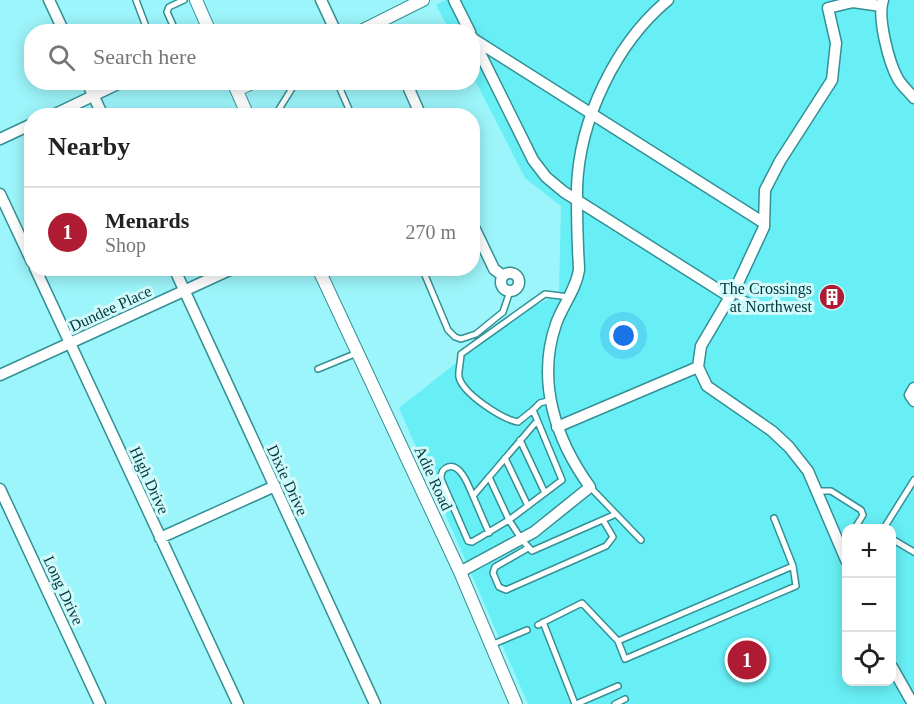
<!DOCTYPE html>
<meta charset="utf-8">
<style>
:root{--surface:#fff;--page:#f6f6f6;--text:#222;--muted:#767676;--line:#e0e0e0;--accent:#af1b32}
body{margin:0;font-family:"Times New Roman",serif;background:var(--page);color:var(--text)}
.controls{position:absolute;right:18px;bottom:18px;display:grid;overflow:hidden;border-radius:12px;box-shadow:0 3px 15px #0003}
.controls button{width:54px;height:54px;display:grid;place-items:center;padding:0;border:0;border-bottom:2px solid var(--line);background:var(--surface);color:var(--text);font:30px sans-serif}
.you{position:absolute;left:624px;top:336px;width:21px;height:21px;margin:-15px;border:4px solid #fff;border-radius:50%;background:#1a73e8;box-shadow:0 0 0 9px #1a73e833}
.badge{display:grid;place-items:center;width:39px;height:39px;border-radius:50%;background:var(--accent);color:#fff;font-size:20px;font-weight:700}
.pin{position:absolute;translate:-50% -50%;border:3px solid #fff;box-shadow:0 2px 6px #0006}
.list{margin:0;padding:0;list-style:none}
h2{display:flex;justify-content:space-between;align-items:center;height:78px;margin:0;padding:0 24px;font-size:26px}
h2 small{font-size:20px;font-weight:400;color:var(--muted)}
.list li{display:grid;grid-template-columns:39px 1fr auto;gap:18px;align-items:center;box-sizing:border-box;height:90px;padding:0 24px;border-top:2px solid var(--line)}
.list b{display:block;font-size:22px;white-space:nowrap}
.list p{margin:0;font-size:20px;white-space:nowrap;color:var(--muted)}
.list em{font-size:20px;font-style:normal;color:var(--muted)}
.icon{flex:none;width:33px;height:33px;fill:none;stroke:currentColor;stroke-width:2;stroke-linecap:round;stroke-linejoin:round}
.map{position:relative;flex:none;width:914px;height:704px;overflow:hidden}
.search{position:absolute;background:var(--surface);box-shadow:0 3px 15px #0003;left:24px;top:24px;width:456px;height:66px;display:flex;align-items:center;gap:15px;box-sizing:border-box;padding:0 21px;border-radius:24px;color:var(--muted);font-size:22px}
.panel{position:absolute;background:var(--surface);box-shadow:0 3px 15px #0003;left:24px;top:108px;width:456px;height:168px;border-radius:24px}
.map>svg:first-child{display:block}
.built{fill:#68eff6;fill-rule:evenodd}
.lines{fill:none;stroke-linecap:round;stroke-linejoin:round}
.service-casing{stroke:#339095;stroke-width:8}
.minor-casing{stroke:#339095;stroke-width:13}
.tertiary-casing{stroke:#339095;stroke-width:14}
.service{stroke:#fff;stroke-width:5}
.minor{stroke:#fff;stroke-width:10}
.tertiary{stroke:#fff;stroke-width:12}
.labels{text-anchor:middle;stroke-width:6;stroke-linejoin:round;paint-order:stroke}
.poi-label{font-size:16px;fill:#00373a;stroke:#d0fafc;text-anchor:end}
.street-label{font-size:16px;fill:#00373a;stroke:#d0fafc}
</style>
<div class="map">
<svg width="914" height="704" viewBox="0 0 914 704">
<rect width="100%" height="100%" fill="#9cf5fa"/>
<path class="built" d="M445,0h469v704h-386l-129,-296 123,-97 37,-16 2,-89 -36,-28 -52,-102 -1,-44 -22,-1 -14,-26zM846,528h46v154h-46z"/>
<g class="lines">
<g class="service-casing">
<path id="service" d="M136,0l12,32
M176,32l-9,-20 2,-5 15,-7
M337,82l15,34
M272,116l4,-2 20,-32
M422,268l26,62 7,7 6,2 15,-5 27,-22 7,-21
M732,293l16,8
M318,369l39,-16
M551,400l-11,3 -7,7 29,70 -53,40 13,20 10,11 84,-37
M533,410l-15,12c-16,-3 -55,-28 -59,-45 -1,-6 2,-16 2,-23l84,-60 24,3
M520,440l25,53
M505,458l23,48
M590,487l51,53
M818,491h13l30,19 2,5 -8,13
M473,496c-4,-9 -12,-33 -25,-29 -6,2 -7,6 -7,12l27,62 4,1 37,-22 -20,-43
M884,528l30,-48
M489,533l-16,-37 64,-75
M892,539l22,13
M528,548l-33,19 -2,6 6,14 7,3 100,-44 7,-9 -10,-17
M543,622l32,82
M538,625l44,-22 36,38 175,-75 -19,-48
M618,641l7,18 171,-73 -3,-20
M491,645l36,-15
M576,704l42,-18
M615,704l10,-5"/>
</g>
<g class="minor-casing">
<path id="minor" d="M49,0l15,32
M321,0l15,32
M454,0l16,32
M883,0c-6,18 6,63 15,79 4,7 11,13 16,19
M472,37l61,123 13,17 18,15 166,105
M475,40l289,183
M87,82l16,34
M406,82l15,34
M51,116l71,-34
M0,139l32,-15
M0,194l32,68
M472,223l22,46 9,7
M35,268l203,436
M174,268l201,436
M501 282a9 9 0 1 1 18 0a9 9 0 1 1-18 0Z
M0,375l234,-107
M914,388l-4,7 4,6
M557,427l141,-60
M0,489l100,215
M160,538l115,-52
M846,560l-38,-89 -19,-24 -17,-16 -65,-45 -9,-19 3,-21 37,-63 26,-56 1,-37 15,-29 52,-81 4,-37 -8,-35 25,-6 28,4
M460,572l74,-40 56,-45c-34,-47 -54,-105 -34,-163 6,-18 20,-34 23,-54 0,-8 -1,-15 -1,-23 -1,-20 -1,-40 -1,-59 2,-68 39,-145 91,-188
M892,667l21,37"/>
</g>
<g class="tertiary-casing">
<path id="tertiary" d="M196,0l14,32
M359,32l64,-32
M233,82l15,34
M237,90l17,-8
M318,268l142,304 56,132"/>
</g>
<use href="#service" class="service"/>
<use href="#minor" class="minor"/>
<use href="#tertiary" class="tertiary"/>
</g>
<defs>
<g id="building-disc" transform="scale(1.35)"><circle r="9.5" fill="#af1b32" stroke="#d0fafc"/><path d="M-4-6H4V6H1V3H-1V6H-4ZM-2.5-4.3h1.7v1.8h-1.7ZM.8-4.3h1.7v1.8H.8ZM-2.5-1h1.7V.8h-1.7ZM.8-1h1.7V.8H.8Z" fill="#fff"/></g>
</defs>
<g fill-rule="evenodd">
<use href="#building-disc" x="832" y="297"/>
</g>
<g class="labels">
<g class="poi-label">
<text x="812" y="294">The Crossings<tspan x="812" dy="18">at Northwest</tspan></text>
</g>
<g class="street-label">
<text transform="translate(110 308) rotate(-25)" y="6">Dundee Place</text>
<text transform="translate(434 478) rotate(65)" y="6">Adie Road</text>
<text transform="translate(150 480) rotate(65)" y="6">High Drive</text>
<text transform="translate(288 480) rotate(65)" y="6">Dixie Drive</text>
<text transform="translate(64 590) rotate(65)" y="6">Long Drive</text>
</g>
</g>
</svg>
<div class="controls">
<button>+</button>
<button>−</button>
<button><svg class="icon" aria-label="locate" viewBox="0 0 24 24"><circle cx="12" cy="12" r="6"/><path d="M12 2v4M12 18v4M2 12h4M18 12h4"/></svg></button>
</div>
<div class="you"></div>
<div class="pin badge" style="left:747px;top:660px">1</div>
<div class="search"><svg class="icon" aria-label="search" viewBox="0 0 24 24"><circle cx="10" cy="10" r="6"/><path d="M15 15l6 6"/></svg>Search here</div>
<section class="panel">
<h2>Nearby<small></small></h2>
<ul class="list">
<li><span class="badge">1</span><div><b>Menards</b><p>Shop</p></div><em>270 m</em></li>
</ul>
</section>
</div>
